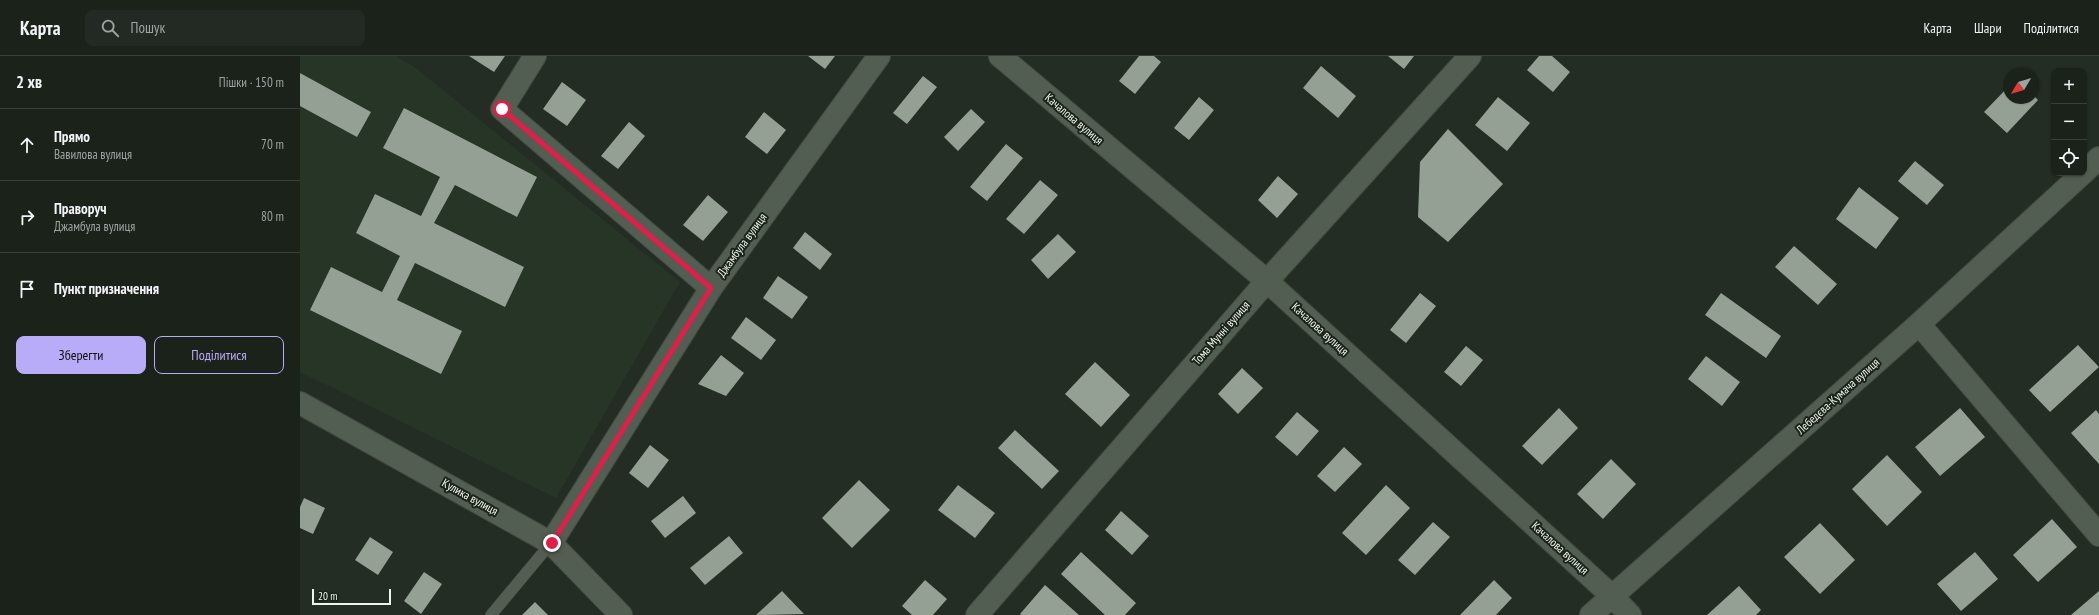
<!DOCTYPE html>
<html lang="uk">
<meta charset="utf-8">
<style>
:root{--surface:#1a221a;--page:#232a23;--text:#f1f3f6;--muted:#9fa4a2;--line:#383f39;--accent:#b8abf7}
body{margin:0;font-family:"PT Sans Narrow",sans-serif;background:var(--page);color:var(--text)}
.controls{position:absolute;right:12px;top:12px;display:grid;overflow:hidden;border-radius:8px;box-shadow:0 1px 3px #0004}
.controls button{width:36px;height:36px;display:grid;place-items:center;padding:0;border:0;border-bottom:1px solid var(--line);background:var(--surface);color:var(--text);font:20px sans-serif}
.compass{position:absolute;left:1703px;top:12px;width:36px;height:36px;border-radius:50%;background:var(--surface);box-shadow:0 1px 3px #0004;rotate:232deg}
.scale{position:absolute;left:12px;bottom:10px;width:79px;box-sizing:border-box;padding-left:4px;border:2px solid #eef4ed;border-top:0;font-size:11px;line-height:14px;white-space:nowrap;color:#eef4ed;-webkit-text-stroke:3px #1a2319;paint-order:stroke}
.stop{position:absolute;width:12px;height:12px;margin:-9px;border:3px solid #e11d48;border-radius:50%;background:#fff}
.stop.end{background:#e11d48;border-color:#fff;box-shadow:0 1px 4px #0008}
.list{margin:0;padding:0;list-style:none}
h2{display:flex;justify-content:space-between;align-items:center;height:52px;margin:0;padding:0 16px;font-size:17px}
h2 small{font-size:13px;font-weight:400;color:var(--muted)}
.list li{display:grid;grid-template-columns:26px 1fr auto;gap:12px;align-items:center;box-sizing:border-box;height:72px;padding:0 16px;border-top:1px solid var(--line)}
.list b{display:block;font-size:15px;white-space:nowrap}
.list p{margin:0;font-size:13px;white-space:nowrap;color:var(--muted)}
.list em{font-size:13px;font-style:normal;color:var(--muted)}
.actions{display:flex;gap:8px;padding:12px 16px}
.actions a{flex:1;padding:9px 0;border:1px solid var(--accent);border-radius:8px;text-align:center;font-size:14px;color:var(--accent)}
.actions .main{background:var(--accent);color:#111}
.icon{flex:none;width:22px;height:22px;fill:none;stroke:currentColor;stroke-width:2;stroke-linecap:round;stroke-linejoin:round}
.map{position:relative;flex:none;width:1799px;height:559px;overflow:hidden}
header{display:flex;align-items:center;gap:24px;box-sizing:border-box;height:56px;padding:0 20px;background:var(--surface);border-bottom:1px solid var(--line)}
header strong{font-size:19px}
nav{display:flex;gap:22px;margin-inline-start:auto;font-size:14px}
.search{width:280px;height:36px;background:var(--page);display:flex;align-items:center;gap:10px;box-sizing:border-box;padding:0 14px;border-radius:8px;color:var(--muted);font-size:15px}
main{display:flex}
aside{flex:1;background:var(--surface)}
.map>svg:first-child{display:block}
.built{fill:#263526}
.building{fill:#94a094}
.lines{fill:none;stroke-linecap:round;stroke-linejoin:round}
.service-casing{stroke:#424b42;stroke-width:12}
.minor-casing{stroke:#424b42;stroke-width:24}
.service{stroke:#535e52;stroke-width:11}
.minor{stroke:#535e52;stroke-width:22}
.route{stroke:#e11d48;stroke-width:5}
.labels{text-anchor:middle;stroke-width:4;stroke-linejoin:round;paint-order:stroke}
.street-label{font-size:12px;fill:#eef4ed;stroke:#1a2319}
</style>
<header>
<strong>Карта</strong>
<div class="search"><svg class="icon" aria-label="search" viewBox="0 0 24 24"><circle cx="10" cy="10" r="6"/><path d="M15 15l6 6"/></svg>Пошук</div>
<nav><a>Карта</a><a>Шари</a><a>Поділитися</a></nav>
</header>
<main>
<aside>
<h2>2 хв<small>Пішки · 150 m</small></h2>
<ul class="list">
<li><svg class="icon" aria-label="ahead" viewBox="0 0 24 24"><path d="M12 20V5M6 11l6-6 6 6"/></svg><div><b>Прямо</b><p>Вавилова вулиця</p></div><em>70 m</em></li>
<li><svg class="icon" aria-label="right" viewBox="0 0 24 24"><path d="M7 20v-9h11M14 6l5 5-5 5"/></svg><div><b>Праворуч</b><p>Джамбула вулиця</p></div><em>80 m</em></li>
<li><svg class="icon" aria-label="arrive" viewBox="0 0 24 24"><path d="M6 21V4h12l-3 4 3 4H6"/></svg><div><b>Пункт призначення</b></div></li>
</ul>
<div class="actions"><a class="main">Зберегти</a><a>Поділитися</a></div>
</aside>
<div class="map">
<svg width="1799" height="559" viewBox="0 0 1799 559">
<rect width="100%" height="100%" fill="#232d23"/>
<path class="built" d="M0,0h96l20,12 264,214 -124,216 -256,-126z"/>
<path class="building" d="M169,0h36l-11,16z
M508,0h27l-10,13z
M839,0h15l7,6 -26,32 -16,-13z
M1088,0h26l-10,13z
M1239,0h13l18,16 -17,20 -26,-22z
M1021,10l35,30 -18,22 -35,-30z
M0,17l71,39 -14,25 -57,-31z
M623,20l14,11 -30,37 -14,-11z
M262,26l24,18 -19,26 -24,-17z
M1709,30v12h24v-3l5,5 -31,33 -23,-21z
M899,41l15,13 -25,30 -15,-12z
M1198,41l32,26 -23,28 -32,-26z
M104,52l133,69 -20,40 -62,-32 -21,38 90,44 -19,40 -90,-44 -18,37 65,31 -21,43 -131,-64 21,-43 51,25 18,-36 -44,-23 19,-39 46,22 19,-39 -57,-29z
M671,53l14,13 -27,29 -14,-14z
M464,56l22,18 -19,24 -22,-17z
M329,66l16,14 -27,33 -17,-13z
M1148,73l55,55 -55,58 -30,-25 2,-55z
M706,88l17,14 -36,43 -17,-14z
M1615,105l29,24 -17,20 -29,-24z
M978,120l20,18 -21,24 -19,-18z
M740,124l18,15 -34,39 -18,-15z
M1559,131l40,31 -23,31 -40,-30z
M408,139l20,17 -25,29 -20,-16z
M505,176l27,22 -12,16 -27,-22z
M758,178l18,18 -28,27 -17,-19z
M1494,190l43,38 -19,21 -43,-38z
M478,220l30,21 -16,22 -29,-21z
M1120,237l16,13 -30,37 -16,-13z
M1421,237l60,43 -15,22 -61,-43z
M446,261l30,23 -15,20 -30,-22z
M1778,289l21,22 -49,45 -21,-22z
M1166,290l17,14 -22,26 -17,-14z
M421,299l23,18 -18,23 -28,-12z
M1406,300l34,26 -18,24 -34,-27z
M795,306l35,33 -29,32 -36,-33z
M942,312l21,20 -25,26 -20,-20z
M1259,352l19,20 -36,37 -20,-19z
M1660,352l25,29 -45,39 -25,-29z
M1796,354l3,4v50l-28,-31z
M997,356l22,19 -22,25 -22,-19z
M715,374l44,41 -17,18 -44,-41z
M350,389l19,15 -21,28 -19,-15z
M1044,391l18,17 -27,28 -18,-16z
M1587,399l35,37 -35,34 -35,-37z
M1311,403l25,25 -33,35 -26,-25z
M559,424l31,30 -38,38 -30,-30z
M658,429l37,28 -20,25 -37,-28z
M1086,429l24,23 -44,47 -24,-22z
M383,440l13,17 -31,25 -14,-17z
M4,442l21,10 -12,26 -13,-6v-21z
M821,455l28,25 -17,19 -27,-25z
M1752,463l25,28 -39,35 -25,-27z
M1133,466l17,15 -35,38 -17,-15z
M1520,467l35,37 -35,34 -36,-37z
M429,480l14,17 -38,32 -15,-17z
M70,481l23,15 -15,23 -23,-15z
M781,496l55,51 -11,12h-20l-44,-41z
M1675,496l23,27 -37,32 -24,-27z
M124,516l18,12 -21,30 -17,-13z
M625,524l22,19 -14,16h-21l-10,-9z
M1194,524l18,18 -16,17h-36z
M745,529l34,30h-58l-1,-1z
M1439,530l22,24 -5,5h-49z
M482,535l22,23 -48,1z
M1799,535v24h-28z
M235,546l13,13h-26z"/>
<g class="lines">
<g class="service-casing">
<path id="service" d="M191,559l60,-72"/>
</g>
<g class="minor-casing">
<path id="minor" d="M235,0l-33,53 209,179
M700,0l267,225 345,315 18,19
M1784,116l15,-14
M1619,268l180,211
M0,347l251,140 70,72
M251,487l160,-255 168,-232
M677,559l290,-334 203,-225
M1291,559l328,-291 164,-151"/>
</g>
<use href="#service" class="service"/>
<use href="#minor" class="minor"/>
</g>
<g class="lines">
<path class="route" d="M202,53l209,179 -159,255"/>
</g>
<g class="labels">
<g class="street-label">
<text transform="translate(774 63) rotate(40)" y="4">Качалова вулиця</text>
<text transform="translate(442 189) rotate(-54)" y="4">Джамбула вулиця</text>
<text transform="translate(1020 273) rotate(42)" y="4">Качалова вулиця</text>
<text transform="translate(921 277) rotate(-49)" y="4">Тома Мунні вулиця</text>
<text transform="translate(1538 340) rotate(-42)" y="4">Лебедєва-Кумача вулиця</text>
<text transform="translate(170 441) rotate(29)" y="4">Кулика вулиця</text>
<text transform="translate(1260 492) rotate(42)" y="4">Качалова вулиця</text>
</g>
</g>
</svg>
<div class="controls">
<button>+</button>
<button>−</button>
<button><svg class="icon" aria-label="locate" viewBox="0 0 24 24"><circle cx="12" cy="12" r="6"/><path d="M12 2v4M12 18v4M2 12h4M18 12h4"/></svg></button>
</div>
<svg class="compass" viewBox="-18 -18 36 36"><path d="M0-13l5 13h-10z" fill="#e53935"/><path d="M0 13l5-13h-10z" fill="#9fa4a2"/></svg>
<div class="scale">20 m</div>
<div class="stop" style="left:202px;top:53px"></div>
<div class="stop end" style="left:252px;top:487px"></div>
</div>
</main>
